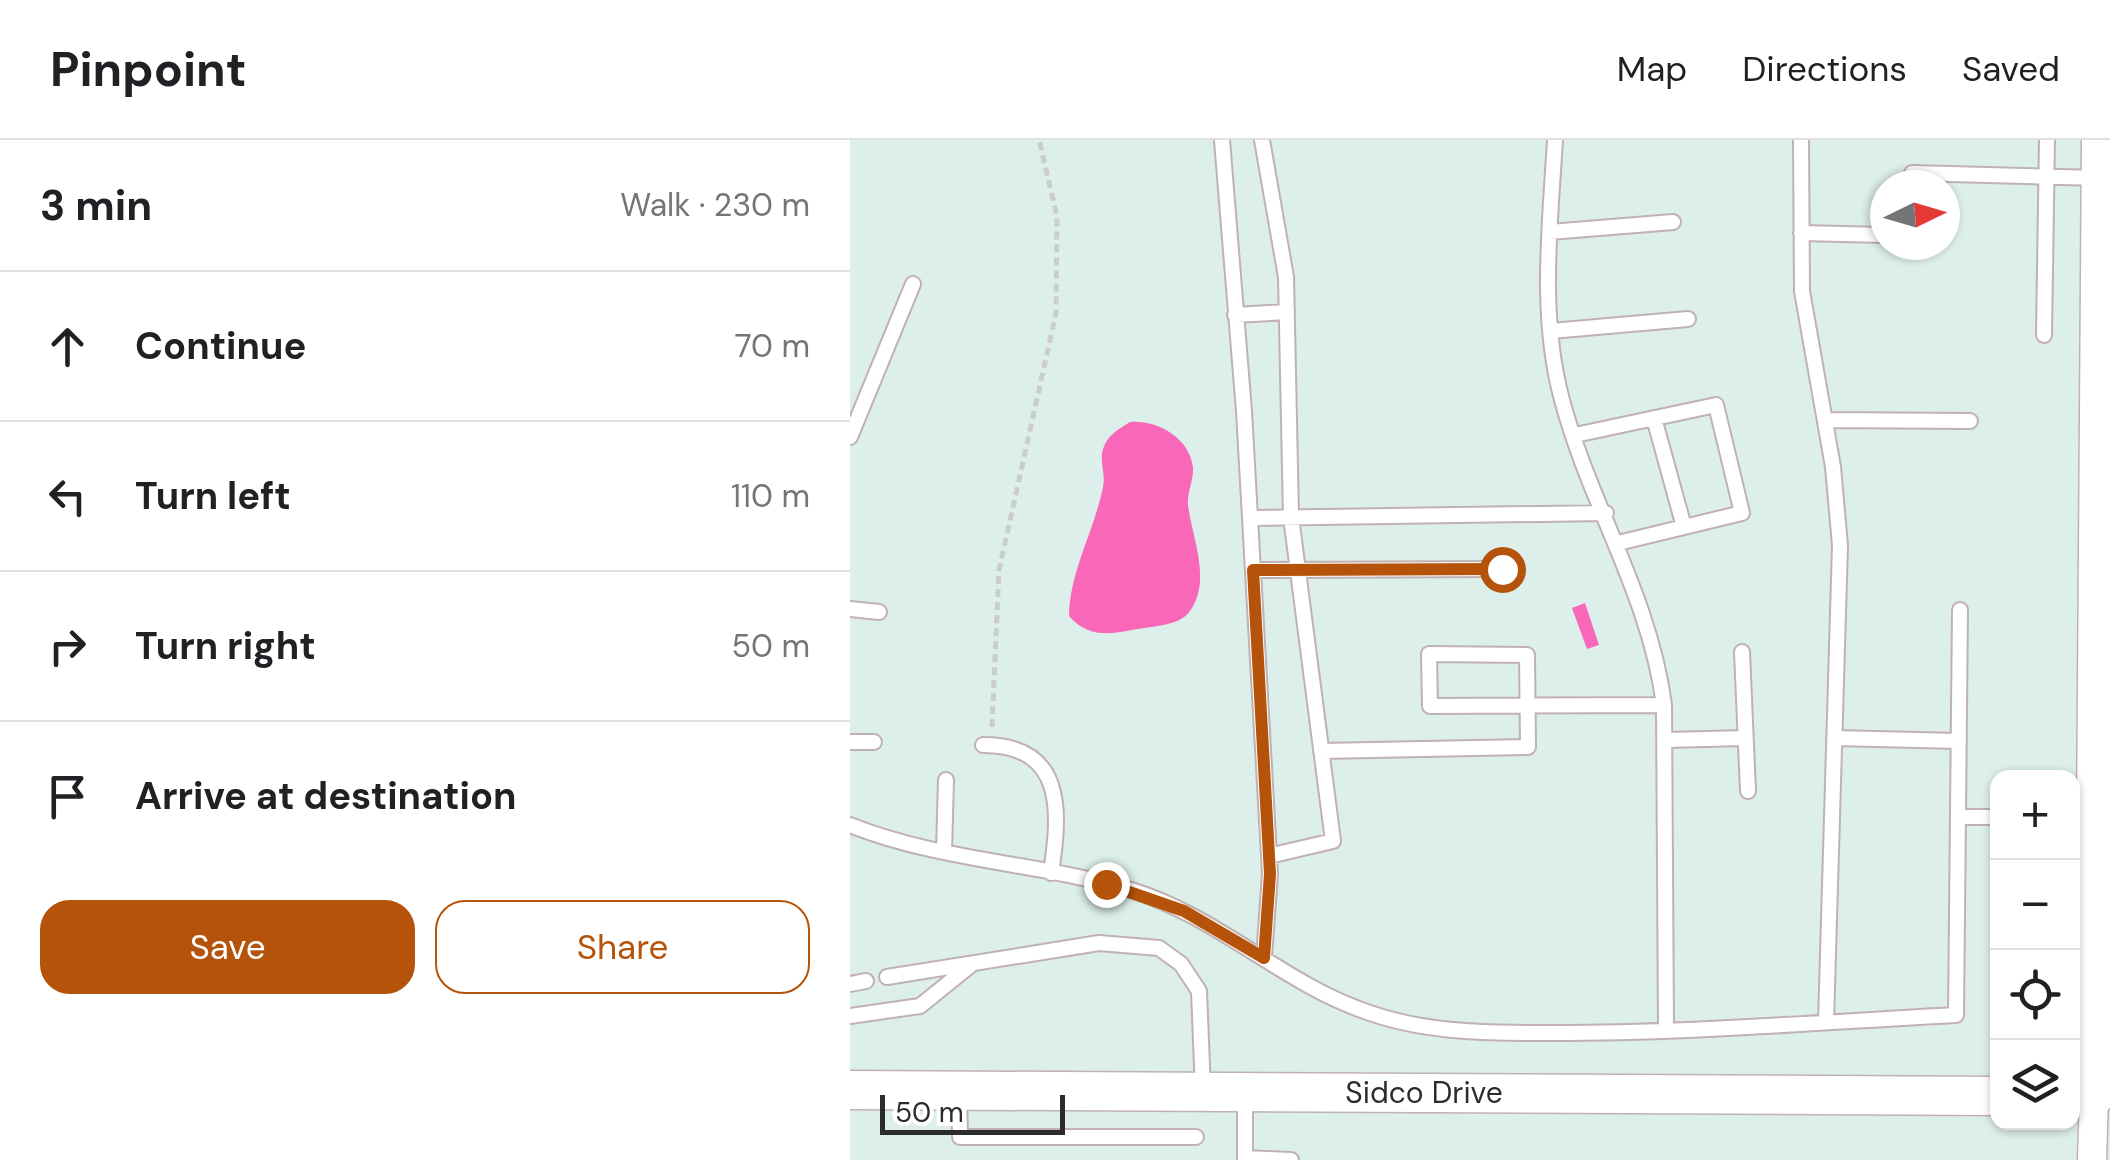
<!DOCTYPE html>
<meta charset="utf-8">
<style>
:root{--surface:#fff;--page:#f2f2f2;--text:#202124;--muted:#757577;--line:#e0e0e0;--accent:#b45309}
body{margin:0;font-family:"DM Sans",sans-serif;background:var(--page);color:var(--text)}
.controls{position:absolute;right:30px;bottom:30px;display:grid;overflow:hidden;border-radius:20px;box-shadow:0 2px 8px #0004}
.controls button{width:90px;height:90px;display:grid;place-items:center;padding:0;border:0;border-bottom:2px solid var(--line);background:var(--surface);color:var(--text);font:50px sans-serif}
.compass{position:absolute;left:1020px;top:30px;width:90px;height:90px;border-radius:50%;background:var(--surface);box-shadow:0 2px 8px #0004;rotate:85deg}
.scale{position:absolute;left:30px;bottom:25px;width:185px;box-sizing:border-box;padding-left:10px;border:5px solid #2c2c2c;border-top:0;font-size:28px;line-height:35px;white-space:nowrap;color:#2c2c2c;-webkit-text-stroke:8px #fff;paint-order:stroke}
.stop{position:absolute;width:30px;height:30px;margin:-22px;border:8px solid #b45309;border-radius:50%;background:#fff}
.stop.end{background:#b45309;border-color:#fff;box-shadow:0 2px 10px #0008}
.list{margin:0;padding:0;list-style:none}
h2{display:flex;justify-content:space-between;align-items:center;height:130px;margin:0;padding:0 40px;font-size:42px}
h2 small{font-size:32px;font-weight:400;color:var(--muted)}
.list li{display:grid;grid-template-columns:65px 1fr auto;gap:30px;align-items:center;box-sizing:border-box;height:150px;padding:0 40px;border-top:2px solid var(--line)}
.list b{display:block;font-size:38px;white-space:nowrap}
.list em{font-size:32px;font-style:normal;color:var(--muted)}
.actions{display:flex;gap:20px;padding:30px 40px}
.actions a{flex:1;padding:22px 0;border:2px solid var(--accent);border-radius:30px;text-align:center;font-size:35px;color:var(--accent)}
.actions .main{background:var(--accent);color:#fff}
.icon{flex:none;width:55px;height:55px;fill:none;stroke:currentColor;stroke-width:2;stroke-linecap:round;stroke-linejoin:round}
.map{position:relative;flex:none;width:1260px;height:1020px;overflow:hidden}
header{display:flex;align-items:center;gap:60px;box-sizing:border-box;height:140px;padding:0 50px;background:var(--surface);border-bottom:2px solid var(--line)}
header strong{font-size:48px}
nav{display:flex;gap:55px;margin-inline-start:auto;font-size:35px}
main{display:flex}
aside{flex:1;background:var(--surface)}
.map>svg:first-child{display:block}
.water{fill:#f968b8}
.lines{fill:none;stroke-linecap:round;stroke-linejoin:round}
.lane-casing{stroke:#c1b1b1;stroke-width:18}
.street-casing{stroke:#c1b1b1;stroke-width:31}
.secondary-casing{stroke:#c1b1b1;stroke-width:41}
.path{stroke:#ccc;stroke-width:5;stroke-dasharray:8 5;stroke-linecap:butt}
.lane{stroke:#fff;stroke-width:14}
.street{stroke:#fff;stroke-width:28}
.secondary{stroke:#fff;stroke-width:38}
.route{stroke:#b45309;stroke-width:12}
.labels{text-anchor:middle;stroke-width:8;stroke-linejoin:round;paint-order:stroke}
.street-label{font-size:30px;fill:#2c2c2c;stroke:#fff}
</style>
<header>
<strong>Pinpoint</strong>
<nav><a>Map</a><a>Directions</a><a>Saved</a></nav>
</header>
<main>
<aside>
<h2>3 min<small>Walk · 230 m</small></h2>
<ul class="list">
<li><svg class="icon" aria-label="ahead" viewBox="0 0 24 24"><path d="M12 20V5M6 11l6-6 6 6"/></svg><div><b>Continue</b></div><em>70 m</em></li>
<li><svg class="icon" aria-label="left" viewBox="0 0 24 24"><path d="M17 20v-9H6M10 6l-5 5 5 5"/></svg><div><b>Turn left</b></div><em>110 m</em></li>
<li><svg class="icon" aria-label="right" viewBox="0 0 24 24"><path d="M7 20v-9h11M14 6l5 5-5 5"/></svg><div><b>Turn right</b></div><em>50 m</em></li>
<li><svg class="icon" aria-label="arrive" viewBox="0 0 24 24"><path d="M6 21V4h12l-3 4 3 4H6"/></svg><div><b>Arrive at destination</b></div></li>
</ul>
<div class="actions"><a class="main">Save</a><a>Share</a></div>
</aside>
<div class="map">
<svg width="1260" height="1020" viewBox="0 0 1260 1020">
<rect width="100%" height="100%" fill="#ddefeb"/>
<path class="water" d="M280,282c27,-2 59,15 63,45 1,13 -6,25 -5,38 4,33 24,75 2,106 -11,16 -40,15 -58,19 -24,5 -45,7 -63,-14 1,-46 25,-84 34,-129 3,-13 -4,-25 0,-38 5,-15 15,-19 27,-27z
M735,463l14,42 -12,4 -15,-41z"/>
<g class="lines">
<g class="lane-casing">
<path id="lane" d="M372,0l22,271 26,463 -6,83
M412,0l24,137 5,240 42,324 -64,15
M705,0c-5,86 -16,175 7,260 28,105 88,196 102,305l2,325
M951,0l1,151 31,176 7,78 -14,477
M1062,45v-12l188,5
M700,92l123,-10
M951,93l84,2
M385,175l52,-3
M701,191l137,-12
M1194,195l3,-195
M804,278l30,109
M975,280l145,1
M725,295l141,-30 26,108 -124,30
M0,297l63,-153
M400,378l356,-5
M403,430l249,-1
M0,469l29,3
M892,512l6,139
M984,598l125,3
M815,600l80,-2
M0,602h24
M133,605c83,0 77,68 68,128
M471,611l207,-4 -1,-92 -98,-1 1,52 234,-1
M1108,677h40
M0,685c90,36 189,38 281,65 89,27 154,96 242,124 62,21 131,19 196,19 129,-1 258,-11 387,-18l4,-405
M94,712l2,-72
M37,837l212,-34 60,5 22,16 18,27 4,100
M0,844l16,-3
M0,876l70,-10 52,-42
M109,952l1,45h236
M395,1018l46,2
M395,1020v-67"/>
</g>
<g class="street-casing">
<path id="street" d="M1242,1020l2,-63"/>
</g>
<g class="secondary-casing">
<path id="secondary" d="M0,950l1148,6
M1244,957l7,-957"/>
</g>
<path class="path" d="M142,587l7,-157 57,-257 1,-97 -18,-76"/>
<use href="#lane" class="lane"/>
<use href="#street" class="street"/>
<use href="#secondary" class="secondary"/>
</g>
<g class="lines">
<path class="route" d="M256,744l78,27 80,47 6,-84 -17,-304 249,-1"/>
</g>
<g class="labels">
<g class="street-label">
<text x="574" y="963">Sidco Drive</text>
</g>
</g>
</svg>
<div class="controls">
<button>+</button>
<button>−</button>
<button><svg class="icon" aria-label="locate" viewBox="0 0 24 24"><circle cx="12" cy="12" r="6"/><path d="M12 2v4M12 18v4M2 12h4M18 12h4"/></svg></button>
<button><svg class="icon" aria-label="layers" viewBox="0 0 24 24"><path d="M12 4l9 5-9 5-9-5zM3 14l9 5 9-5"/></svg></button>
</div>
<svg class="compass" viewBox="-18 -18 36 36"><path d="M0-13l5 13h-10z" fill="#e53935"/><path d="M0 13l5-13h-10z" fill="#757577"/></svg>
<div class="scale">50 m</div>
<div class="stop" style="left:652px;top:429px"></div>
<div class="stop end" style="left:256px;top:744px"></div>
</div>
</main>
